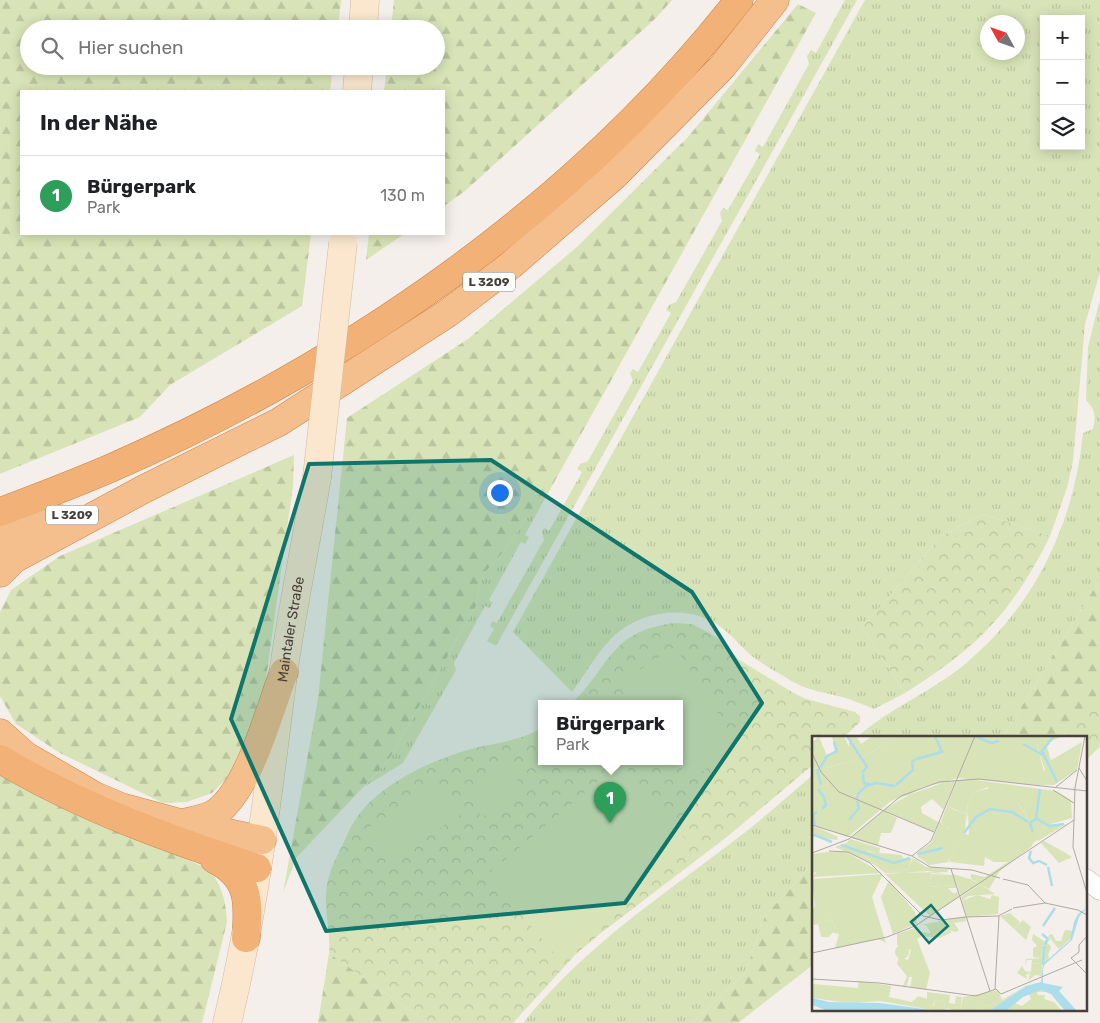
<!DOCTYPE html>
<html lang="de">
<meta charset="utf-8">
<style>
:root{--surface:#fff;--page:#f2f2f2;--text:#202124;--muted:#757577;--line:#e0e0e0;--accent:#7c3aed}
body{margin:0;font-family:Rubik,sans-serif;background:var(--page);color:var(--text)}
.controls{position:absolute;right:15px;top:15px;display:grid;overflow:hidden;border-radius:0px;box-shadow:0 2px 12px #0003}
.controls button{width:45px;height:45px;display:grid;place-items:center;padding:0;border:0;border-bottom:1px solid var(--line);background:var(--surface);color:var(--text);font:25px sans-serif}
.compass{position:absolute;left:980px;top:15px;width:45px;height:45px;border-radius:50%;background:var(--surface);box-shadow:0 2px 12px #0003;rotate:310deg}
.you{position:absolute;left:499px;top:492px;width:18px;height:18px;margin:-12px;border:4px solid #fff;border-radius:50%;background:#1a73e8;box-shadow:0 0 0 8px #1a73e833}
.badge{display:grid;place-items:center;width:32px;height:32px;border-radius:50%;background:var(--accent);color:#fff;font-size:16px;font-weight:700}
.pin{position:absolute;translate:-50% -41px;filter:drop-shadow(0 1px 2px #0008)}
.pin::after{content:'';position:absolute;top:26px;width:18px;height:15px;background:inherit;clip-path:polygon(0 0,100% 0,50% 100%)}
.popup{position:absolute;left:538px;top:700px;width:145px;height:65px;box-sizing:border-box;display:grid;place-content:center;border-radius:0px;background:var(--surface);filter:drop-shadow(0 1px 4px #0005);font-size:16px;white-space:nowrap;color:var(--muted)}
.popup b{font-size:19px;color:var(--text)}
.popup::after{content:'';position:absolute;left:50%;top:100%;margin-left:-10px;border:10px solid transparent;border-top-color:var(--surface)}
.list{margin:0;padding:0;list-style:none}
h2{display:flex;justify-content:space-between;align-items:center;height:65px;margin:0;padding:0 20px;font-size:21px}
h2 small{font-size:16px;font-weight:400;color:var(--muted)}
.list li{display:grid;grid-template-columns:32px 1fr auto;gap:15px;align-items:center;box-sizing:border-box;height:80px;padding:0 20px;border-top:1px solid var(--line)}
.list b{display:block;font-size:19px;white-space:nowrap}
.list p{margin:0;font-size:16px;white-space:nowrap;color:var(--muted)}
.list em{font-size:16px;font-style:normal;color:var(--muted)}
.icon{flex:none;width:28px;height:28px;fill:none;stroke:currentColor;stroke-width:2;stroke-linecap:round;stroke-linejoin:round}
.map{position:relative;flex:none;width:1100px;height:1023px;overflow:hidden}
.search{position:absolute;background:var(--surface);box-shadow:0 2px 12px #0003;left:20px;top:20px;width:425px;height:55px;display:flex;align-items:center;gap:12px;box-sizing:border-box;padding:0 18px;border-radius:28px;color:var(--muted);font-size:19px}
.panel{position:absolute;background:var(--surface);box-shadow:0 2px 12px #0003;left:20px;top:90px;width:425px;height:145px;border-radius:0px}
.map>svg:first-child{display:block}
.grass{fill:url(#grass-tufts);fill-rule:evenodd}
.forest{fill:url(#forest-firs)}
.park{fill:url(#park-crowns)}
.garden{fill:#d8e4b7}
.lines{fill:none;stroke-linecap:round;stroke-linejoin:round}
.minor-casing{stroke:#beb5ad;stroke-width:21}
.secondary-casing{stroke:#d2bb9f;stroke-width:29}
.trunk-casing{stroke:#d08347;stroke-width:29}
.motorway-casing{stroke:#d08347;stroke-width:29}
.minor{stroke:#fff;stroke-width:20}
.secondary{stroke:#fae7ce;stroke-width:28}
.trunk{stroke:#f4bf8c;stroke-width:28}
.motorway{stroke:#f2b177;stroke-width:28}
.secondary-bridge-casing{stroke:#d2bb9f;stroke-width:29;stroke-linecap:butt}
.secondary-bridge{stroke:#fae7ce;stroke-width:28}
.marked{fill:#0f766e;fill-opacity:0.2;stroke:#0f766e;stroke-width:4;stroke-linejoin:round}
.labels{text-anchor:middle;stroke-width:4.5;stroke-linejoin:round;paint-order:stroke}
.shield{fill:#fff;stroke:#7e7974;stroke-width:1}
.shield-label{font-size:12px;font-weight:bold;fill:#473f39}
.street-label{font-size:14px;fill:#473f39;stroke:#fff}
.inset-river{fill:none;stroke:#acddeb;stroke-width:2.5}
.inset-road{fill:none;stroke:#afa9a3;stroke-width:1}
.view{fill:#0f766e;fill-opacity:0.15;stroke:#0f766e;stroke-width:2.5}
.inset-edge{fill:none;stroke:#473f39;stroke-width:2.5}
</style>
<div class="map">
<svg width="1100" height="1023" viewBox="0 0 1100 1023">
<defs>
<pattern id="grass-tufts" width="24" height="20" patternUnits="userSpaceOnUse" patternTransform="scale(1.25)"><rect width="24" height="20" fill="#d8e4b7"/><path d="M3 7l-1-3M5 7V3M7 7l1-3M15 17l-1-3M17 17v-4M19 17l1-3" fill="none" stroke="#bbc59e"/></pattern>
<pattern id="forest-firs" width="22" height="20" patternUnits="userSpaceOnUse" patternTransform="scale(1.25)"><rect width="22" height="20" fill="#d8e4b7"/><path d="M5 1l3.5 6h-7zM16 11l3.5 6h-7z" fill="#bbc59e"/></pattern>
<pattern id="park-crowns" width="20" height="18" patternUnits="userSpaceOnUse" patternTransform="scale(1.25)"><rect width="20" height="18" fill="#d8e4b7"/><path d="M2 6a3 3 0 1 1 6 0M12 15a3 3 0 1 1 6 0" fill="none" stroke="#bbc59e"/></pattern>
</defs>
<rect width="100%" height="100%" fill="#f4efea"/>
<path class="grass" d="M845,0h12l-361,646 -9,-5 7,-12 -4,-3 2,-5 5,2 47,-83 -2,-8 2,-4 5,3 33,-59 -5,-3 3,-5 8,-3 45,-80 -3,-8 3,-4 5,3 33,-59 -5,-3 3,-5 7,-3 46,-81 -2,-8 3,-5 5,2 32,-56 -5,-3 3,-7 5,3 46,-83 -2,-8 4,-6 5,3z
M865,0h235v272l-15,52 -12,137 -6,27 -17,48 -67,-22 -42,22 -79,92 43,65 -31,16c-10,-4 -21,-9 -32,-12 -23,-6 -35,-6 -57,-20 -11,-6 -22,-13 -32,-20 -11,-9 -20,-21 -31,-29 -30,-24 -77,-19 -106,6 -17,15 -30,39 -44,58l-59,-60zM1044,19h37v127h-37zM988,22h30v30h-30z
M1100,299v280l-97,158h-146c33,-29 74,-45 107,-72 71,-59 110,-141 119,-232l10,-4c3,-13 2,-20 -7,-29l2,-53z
M537,513l-12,22 4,2 -4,7 -4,-2 -32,58 4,3 -4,5 -4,-2 -31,57 2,7 -53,93 -39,24 24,-26 88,-155 2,-15 6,-18 20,-22 23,-34z
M814,774v88l-49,54 -20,57 -53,50h-169c61,-76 136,-125 212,-183 28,-21 53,-44 79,-66z"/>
<path class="forest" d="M0,0h341l-3,29h-309v37h304l-3,25h-309v143h290l-9,72 -132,79 -30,32 -140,57z
M394,0h278l-16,18 -191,173 -21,15v-115h-60l3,-25h49v-37h-45z
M798,4l18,9 -279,500 -10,4 -23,34 -20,22 -6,18 -2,15 -88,155 -92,97 -13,35 35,-194 29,-281 121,-79 110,-93 110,-109z
M369,234h35l-38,26z
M294,455l-1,31 -30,214 -30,72 -21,21 -25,9 -24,1 -103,-50 -44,-29 -16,-28v-84l11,-22 49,-34z
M1100,579v167l-14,14v-23h-83z
M0,774l210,96c12,17 16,31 17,52l-25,101h-202z
M814,862v102l-76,59h-46l53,-50 20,-57z
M329,953l99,70h-110z"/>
<path class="park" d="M983,514l67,22c-38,77 -73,112 -145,157l-43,-65 79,-92z
M675,623l17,1 19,10 13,9 14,16 54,33 14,7 49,13 5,4v6l-16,15h-30v27l-86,72 -127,97 -25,21 -63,69h-85l-99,-70c2,-23 -6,-44 -2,-68 3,-15 8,-26 15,-39 4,-8 7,-17 12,-24 21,-35 70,-58 107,-70 26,-9 57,-9 80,-24v34h138v-58h-108c41,-39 38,-73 104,-81z
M1100,691v55l-14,14v-23h-26z"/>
<path class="garden" d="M675,647l65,100 -51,33 -12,-18h2v-58h-39l-16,-24z
M506,762l18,27 -42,28 -18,-27z
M621,762l70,84 -134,111 -69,-83z
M438,782l22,33 -72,47 -22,-33z"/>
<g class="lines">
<g class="minor-casing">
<path id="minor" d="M1086,879l14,11"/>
</g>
<g class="secondary-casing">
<g id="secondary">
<path d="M363,29l2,-29"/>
<path d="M357,91l2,-25"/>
<path id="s1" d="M227,1023c28,-114 41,-231 56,-348 9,-66 23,-132 34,-198"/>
</g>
</g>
<g class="trunk-casing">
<path id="trunk" d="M0,540l60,-21
M0,573l14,-14 130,-70 135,-67 169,-109 63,-48 103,-89 108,-109 53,-67
M0,733l26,23 69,40 26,11 59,16 82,17
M182,823c12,-3 26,-4 36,-12 32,-25 51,-100 66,-139"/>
</g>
<g class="motorway-casing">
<path id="motorway" d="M0,512c37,-14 74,-28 111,-44 237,-103 468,-263 628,-468
M0,759c80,48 169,80 257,109
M214,859c36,18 35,43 32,79"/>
</g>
<use href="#minor" class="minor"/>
<use href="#secondary" class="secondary"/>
<use href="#trunk" class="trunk"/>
<use href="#motorway" class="motorway"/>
<g class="secondary-bridge-casing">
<path id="secondary-bridge" d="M317,477l26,-234"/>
</g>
<use href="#secondary-bridge" class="secondary-bridge"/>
</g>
<path class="marked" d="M491,460l201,132 70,111 -137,200 -299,28 -95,-212 78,-255z"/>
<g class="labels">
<g class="shield">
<rect x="463" y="272.5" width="52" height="19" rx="4"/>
<rect x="46" y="505.5" width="52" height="19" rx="4"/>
</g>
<g class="shield-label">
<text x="489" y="286">L 3209</text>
<text x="72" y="519">L 3209</text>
</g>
<g class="street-label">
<text dy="5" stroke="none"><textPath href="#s1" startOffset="399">Maintaler Straße</textPath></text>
</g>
</g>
<g transform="translate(812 736)">
<rect width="275" height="275" fill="#f4efea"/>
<path d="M20,0h12l5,11v-11h7l5,8 11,-8h23l-34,23 -4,-7 3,7 -35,9 -2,-6 -5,7 -6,-1v-26l7,-5 8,19 8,-3zM237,0h14l-17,7 5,18 -4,3 9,18 -2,3h-16l7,-15 -8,-25zM188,49l17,16 11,18 -4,-10 6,-8 4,-13 6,1 -4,29 9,7 -8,15 -26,22h-17l-9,-5 -1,9 -34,-4 -2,-5 5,-1 2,-13 10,-10 4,3 -1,-23 -3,12 3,-21 7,-12zM58,116l31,3 3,4 8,-1 -4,11 -17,3 -28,-16zM153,180l1,5 -12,2 5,7 -3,2 -9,-2 -16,7 -13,-2v-3l13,1 -5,-8h-5zM234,205l5,6 -5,13 -4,4 -9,-1v8l-7,4 1,4 -10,-6 5,-7 3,5 6,1 1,-12h-5l-2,6 1,-7 15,-1zM47,245l32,5 -2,11 23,5 6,-6 9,3v6l7,1 1,-6 10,2 -1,6 4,1 -10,2 -58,-10 -31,2 -37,-5v-14l46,4zM214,250l-37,25h-16l29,-11zM229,254l6,2h-10l1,3h7l-1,4 10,3 8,9h-56l8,-8 8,3 9,-7 -2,-5z" fill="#d8e4b7"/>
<path d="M83,0h81l3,3 2,-3h68l-12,9 8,30 -7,10 -81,-7 -66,23 -43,36 -36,-12v-57l7,1 4,-8 3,7 33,-9 -2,-7 4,7zM270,6l-5,28 -23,15 2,-7 -8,-16zM156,43l66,9 -3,13 -7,8 4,10 -10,-17 -5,-2 6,11 -5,4 -8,-14 2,12 -7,2 -1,-5h-10l-5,2 3,5 -6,-4 -6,2 9,-10 16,4 -5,-6 -14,-1 -2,-1 24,-1 -3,-2 -10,-2 -14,4 12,-5 16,1 -11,-6 -19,7 14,-8 -1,-2 -13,5 -7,12 -2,10 -19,-8 10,-26zM144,44l-22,52 -51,-22 40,-23zM120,63l12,11 -6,12 -16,-9 -1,-6zM228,53l16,2 15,9 1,18 -25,7 -11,-7zM71,75l14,7 -6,15h-10l-3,13 -27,-8zM186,80l6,26v-17l3,-4 15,16 -10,-14 2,-3 7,7 2,11 3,-2 -5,-14 12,15 -1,9 -33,26 -10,17 -18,-10v-5l14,3 23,-15 -7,-4 -1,4h-6l-14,-8 -11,-16 -1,-5 10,15 30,4 5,-18 -6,-11 2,18 -3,7 -24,-2 -10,-9 11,-2 -8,-3 21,-4 -2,-4 -18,6 6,-8h16zM0,90l11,4 15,7 -1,3 -14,-2 -11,-6zM38,103l30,9 -1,6 -33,-10zM23,111l19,4 37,21 17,-3 5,-11 13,9 23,2 -2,3 -62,1 -10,-8zM17,116h17l36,21 -70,4 5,-5 -5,1v-19zM116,135l19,3 -16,-1 -2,14 27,-2v3h-8l5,5 5,-1 1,5 -29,19 -45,-42zM71,138l-11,23 14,46 -8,-4 -43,9 4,-14 -8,-2 4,-3 -3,-10 -17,6 -3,-2v-17l1,4 2,-4 -3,-27zM141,138l17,5 9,5 -18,12zM77,144l26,32 2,11 -24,11 -12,-37zM168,148l15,10 -27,2 -6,5 -1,-4zM106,191l3,10 4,-2 13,1 10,-6 4,2 -12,6 -17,-2 -6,3 13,34 -4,17 -16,-3 2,-10h-3l-2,9h-4l4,-10 -10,-12 2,-7 9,3 3,-10 -14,-5v-11zM236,216l1,8 -7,6v10l-7,-1 -7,6 5,-18 8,1z" fill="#d8e4b7" fill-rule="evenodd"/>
<path d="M34,107l17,5 7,4 -7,4 -28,-9z" fill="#d8e4b7"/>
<path d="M211,184l8,7 -5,13 -12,-11zM83 216a7 7 0 1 1 14 0a7 7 0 1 1-14 0Z" fill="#d8e4b7"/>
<path d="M143,74l11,4 -1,19 -10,11 -2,12 -5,2 1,4 -20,3 -11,-8 -1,-4 15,-11 8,-21 5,7 3,1zM186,254l4,10 -29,11h-13l3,-14z" fill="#d8e4b7"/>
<path d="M135,70l8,4 -6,18 -4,1 -4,-8zM254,88l-28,17 -1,-1 8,-15zM232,105l20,11 8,5 -13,6 -18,-20zM119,138l22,1 3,10 -27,2zM165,159l13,4 2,-4 7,2 -1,17 -31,3 -5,-16zM198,177l10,9 -6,7 -14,-13zM20,183l3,10 -6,8h-8l-3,-13zM253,194l9,1 -1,5 -14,13 -11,-13 4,-2 4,7h5zM221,198l11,7 -3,17 -8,-1v-9l4,-2 -5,-6zM115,256l23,3 -1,8 6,1 1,-8 6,1 -2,14 -16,-3 1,-6 -10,-2 -2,6 -6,-1z" fill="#d8e4b7"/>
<path d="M275,171l-8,10 -7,23 -28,25 -1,5v13l20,4 -4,4 18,20h-12l-14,-17 -10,-4 -18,7 -17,14h-17l37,-25 15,-4 2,-18 27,-24 4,-18 4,-8zM0,262l17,4 51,1 58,8h-110l-16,-6z" fill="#acddeb"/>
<path class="inset-river" d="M35,0l20,31 -5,6M242,0l-12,15 15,31M165,1l14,6 8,-2M211,8l20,11M104,23l26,-7 -7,-16M8,32l7,-12 10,-5 -3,-9M5,33l4,16M84,49l17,-15 -1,-8 3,-3M54,50l10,-3 19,3M6,53l6,8 2,8 -4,4M228,53l-4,29 13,8 15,-2M45,63l1,-5 10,-10 -4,-1 -1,-9M37,84l10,-12 -2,-7M3,89l-2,-10 4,-3M221,96l-3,-9 6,-4M152,97l12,-16 14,-8 22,3 16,10M0,98l20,8M29,109l53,18 16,-5M219,115l-2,7 4,5 6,-2 8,4M106,118l25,-6M236,131l4,19M231,190l12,-18M230,198l6,5 -4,6M231,228l1,-18"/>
<path class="inset-road" d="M163,0l-44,105 -19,15 18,11 42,3 28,8M0,17l9,19 18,20 95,40M267,32l8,13M244,51l21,-17M241,54l21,13M262,84l-1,27 14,46M262,84l1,-32 10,-52M0,89l100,31M17,115l19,1 22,11 53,53 18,4 25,-3M0,117l37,-14 52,-43 38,-14 40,-3 108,12M139,133l39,122M191,143l25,6 17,18M201,172l32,-5 33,7 9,5M154,181l32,-1 14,-7M275,200l-8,9v7l-8,6 16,16M0,217l75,-16 28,-11 159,-106M0,243l67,4 97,13 20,-7 5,5 81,-34M183,253l4,-73"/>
<path class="view" d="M119,169l17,21 -19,17 -18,-21z"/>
<rect width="275" height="275" class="inset-edge"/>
</g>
</svg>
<div class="controls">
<button>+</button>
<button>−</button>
<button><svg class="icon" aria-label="layers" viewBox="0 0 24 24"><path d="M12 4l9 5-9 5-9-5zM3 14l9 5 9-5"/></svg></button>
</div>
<svg class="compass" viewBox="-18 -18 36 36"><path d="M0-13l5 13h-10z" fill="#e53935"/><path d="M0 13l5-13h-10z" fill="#757577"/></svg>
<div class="you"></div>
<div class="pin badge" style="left:610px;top:823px;background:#2e9e5b">1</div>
<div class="popup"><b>Bürgerpark</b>Park</div>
<div class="search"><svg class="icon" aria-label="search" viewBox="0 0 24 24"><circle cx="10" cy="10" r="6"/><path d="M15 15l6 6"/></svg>Hier suchen</div>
<section class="panel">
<h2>In der Nähe<small></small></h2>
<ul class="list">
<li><span class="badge" style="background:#2e9e5b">1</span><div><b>Bürgerpark</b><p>Park</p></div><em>130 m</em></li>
</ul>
</section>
</div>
